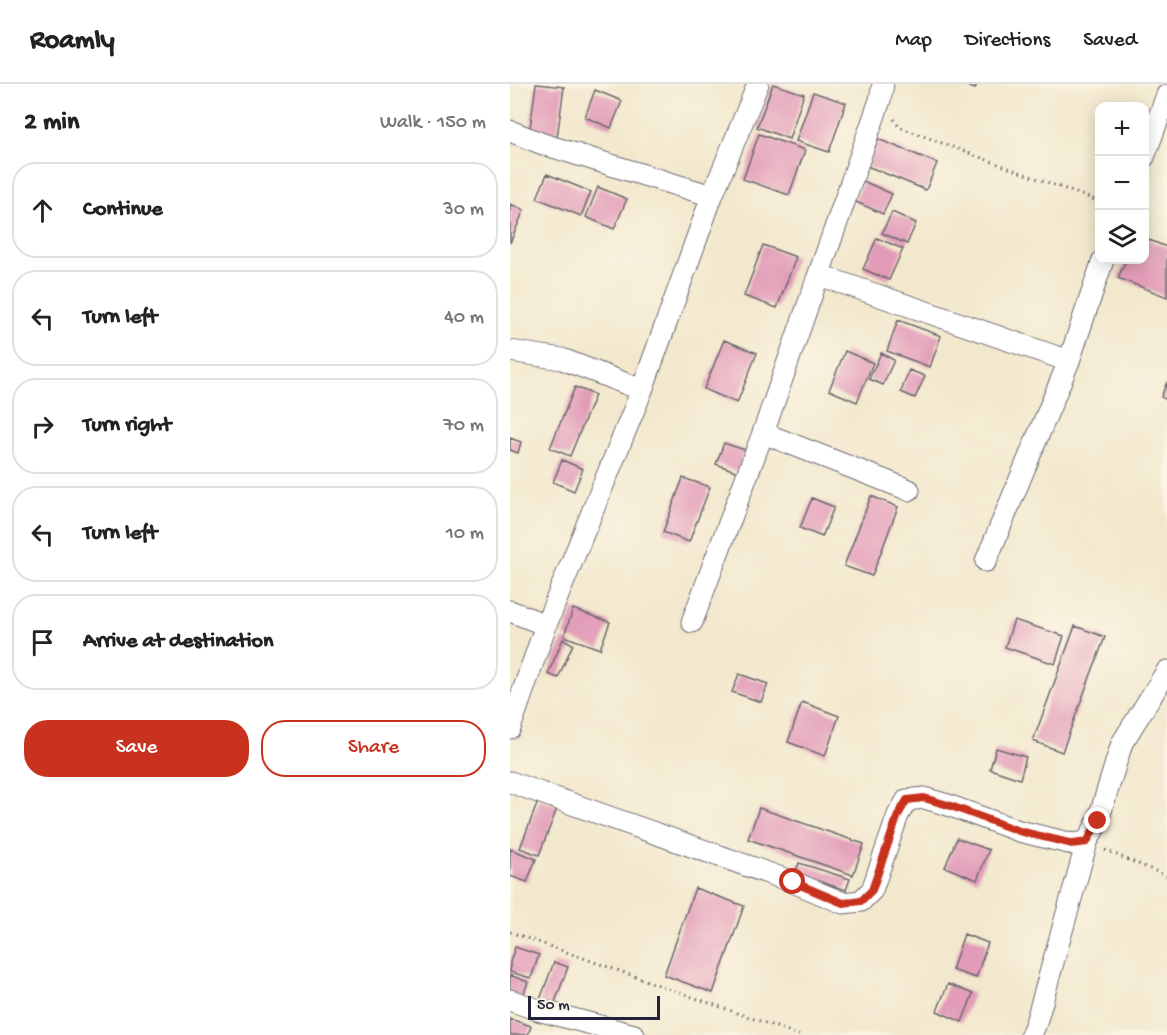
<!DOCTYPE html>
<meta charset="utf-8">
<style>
:root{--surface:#fff;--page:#f2f2f2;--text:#222;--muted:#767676;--line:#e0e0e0;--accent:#c8321e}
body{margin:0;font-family:"Gochi Hand",sans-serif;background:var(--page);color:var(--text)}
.controls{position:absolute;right:18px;top:18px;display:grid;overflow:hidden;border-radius:12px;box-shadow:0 3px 15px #0003}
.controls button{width:54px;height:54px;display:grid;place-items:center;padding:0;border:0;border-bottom:2px solid var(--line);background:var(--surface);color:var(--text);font:30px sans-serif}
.scale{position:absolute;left:18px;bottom:15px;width:132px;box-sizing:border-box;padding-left:6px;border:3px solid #22223b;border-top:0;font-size:16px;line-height:21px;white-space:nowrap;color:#22223b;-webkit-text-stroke:4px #fcf5e5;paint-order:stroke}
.stop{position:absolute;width:18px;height:18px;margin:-14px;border:4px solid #c8321e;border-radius:50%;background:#fff}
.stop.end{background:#c8321e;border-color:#fff;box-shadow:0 2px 6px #0008}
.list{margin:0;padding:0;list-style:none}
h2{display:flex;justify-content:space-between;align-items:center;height:78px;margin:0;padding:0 24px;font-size:26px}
h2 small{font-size:20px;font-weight:400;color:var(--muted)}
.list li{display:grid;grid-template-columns:39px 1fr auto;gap:18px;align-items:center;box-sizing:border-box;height:96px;margin:0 12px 12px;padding:0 12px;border:2px solid var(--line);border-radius:24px}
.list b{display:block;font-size:22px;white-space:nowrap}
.list em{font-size:20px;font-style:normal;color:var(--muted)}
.actions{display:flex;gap:12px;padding:18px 24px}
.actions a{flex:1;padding:14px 0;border:2px solid var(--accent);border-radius:24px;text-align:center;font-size:21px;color:var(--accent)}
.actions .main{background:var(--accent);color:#fff}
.icon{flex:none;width:33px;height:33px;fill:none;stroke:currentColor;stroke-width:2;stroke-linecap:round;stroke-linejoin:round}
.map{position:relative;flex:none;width:657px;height:951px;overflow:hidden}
header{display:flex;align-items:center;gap:36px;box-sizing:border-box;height:84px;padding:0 30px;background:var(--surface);border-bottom:2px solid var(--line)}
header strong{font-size:28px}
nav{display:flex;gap:33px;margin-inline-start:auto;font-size:21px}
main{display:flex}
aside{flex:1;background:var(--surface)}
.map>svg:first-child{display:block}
.building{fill:#e29cb8}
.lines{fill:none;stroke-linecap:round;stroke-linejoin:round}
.minor-casing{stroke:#6b676e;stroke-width:23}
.path{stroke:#6b676e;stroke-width:3;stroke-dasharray:1.5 4.5;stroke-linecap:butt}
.minor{stroke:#fff;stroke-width:21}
.route{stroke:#c8321e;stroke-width:8}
</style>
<header>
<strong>Roamly</strong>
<nav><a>Map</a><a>Directions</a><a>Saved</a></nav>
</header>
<main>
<aside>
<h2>2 min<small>Walk · 150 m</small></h2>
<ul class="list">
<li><svg class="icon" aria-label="ahead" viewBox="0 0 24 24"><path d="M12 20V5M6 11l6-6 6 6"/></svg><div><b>Continue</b></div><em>30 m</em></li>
<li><svg class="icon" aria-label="left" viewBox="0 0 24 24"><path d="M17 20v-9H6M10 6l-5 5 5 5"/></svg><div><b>Turn left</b></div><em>40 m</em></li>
<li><svg class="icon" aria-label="right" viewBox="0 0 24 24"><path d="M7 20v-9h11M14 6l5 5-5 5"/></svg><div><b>Turn right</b></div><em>70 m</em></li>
<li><svg class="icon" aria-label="left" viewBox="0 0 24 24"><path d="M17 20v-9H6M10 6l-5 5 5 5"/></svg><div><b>Turn left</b></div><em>10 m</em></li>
<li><svg class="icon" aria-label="arrive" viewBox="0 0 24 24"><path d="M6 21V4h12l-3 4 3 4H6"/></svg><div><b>Arrive at destination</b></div></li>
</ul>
<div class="actions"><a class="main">Save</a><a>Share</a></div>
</aside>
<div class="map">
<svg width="657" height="951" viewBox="0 0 657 951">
<rect width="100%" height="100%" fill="#fcf5e5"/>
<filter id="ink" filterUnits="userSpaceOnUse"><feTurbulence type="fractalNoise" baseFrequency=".0167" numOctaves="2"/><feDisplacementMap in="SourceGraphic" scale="12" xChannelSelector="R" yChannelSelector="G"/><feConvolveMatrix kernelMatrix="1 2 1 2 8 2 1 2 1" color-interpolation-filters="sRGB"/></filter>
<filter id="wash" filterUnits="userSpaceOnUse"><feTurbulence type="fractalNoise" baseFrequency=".008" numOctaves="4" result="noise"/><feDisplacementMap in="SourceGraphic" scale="24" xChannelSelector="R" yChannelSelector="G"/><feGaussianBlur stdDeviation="1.35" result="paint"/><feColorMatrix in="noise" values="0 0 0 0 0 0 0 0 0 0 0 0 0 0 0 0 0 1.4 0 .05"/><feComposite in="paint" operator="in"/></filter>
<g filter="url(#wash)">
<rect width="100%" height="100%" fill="#f2e8cd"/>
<g id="blocks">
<path class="building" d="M26,0l28,3 -7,51 -28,-3z
M263,0l31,10 -15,45 -32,-12z
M452,0h15l-2,5z
M85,6l27,11 -11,27 -26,-11z
M303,8l33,11 -17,49 -33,-11z
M249,50l46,16 -16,45 -46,-16z
M368,55l59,24 -11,27 -59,-24z
M37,90l44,18 -10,24 -44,-18z
M353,97l29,13 -9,20 -29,-13z
M88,103l29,12 -13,30 -28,-12z
M0,120l14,6 -14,33z
M382,128l24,11 -9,21 -25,-11z
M367,154l26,11 -14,31 -26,-11z
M634,154l23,9v50l-49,-19 8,-18h18z
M253,161l33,12 -19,51 -33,-12z
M388,236l43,16 -11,31 -43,-16z
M214,256l33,13 -20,50 -33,-14z
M335,267l28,12 -16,39 -28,-12z
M371,269l13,7 -11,25 -14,-6z
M399,286l16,6 -10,22 -14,-6z
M657,298v18l-6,-3z
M65,303l20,8 -25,61 -20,-8z
M0,354l11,4 -3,11 -8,-3z
M214,359l21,7 -7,22 -22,-8z
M52,376l21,9 -9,22 -21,-9z
M173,394l27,9 -21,55 -26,-10z
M361,412l27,11 -26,69 -28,-10z
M302,414l22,9 -12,30 -22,-9z
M63,525l37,13 -10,27 -36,-13z
M504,536l50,16 -9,28 -50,-17z
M565,542l30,11 -43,115 -29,-11z
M53,555l10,5 -15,34 -10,-4z
M229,590l29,10 -7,18 -29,-10z
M292,618l37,14 -14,40 -37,-14z
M486,664l30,9 -6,22 -30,-10z
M29,715l19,7 -19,49 -19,-7z
M249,724l105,36 -11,31 -105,-36z
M447,754l32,12 -12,30 -32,-13z
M0,765l26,10 -9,23 -17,-6z
M289,779l51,16 -4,11 -51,-16z
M185,804l49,18 -31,87 -49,-18z
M454,850l24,9 -12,35 -24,-8z
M5,863l24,8 -8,23 -21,-6v-10z
M44,878l14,5 -16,43 -14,-5z
M0,891l18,7 -7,20 -11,-4z
M438,900l25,10 -11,28 -25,-11z
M0,935l21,7 -3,9h-18z"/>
</g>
</g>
<g filter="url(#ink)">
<use href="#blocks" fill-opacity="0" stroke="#6b676e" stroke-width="1.5"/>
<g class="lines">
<g class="minor-casing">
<path id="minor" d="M0,47l33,13 169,52
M634,73l23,-62
M309,191l250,86
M0,267l52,8 80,31
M253,349l146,57
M476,477l83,-200 34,-101
M0,527l36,14
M182,538l71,-189 117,-333 3,-16
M0,644l36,-103 96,-235 70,-194 46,-112
M0,698l283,100 50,21 18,-2 11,-11 26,-75 9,-15 17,-2 24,7 71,26 54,13 14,-2 11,-21 24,-78 45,-72
M0,916l28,10 96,25
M521,951l5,-12 51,-181"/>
</g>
<path class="path" d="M384,35l5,8 201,75
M595,766l62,26
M0,848l289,103"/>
<use href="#minor" class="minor"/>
</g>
</g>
<g class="lines" filter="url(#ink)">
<path class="route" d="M283,798l50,21 18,-2 11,-11 26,-75 9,-15 17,-2 24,7 71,26 54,13 14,-2 11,-21"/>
</g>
</svg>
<div class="controls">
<button>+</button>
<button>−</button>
<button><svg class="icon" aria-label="layers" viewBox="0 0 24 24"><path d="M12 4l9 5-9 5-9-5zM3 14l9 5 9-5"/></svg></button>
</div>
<div class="scale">50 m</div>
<div class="stop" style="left:283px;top:798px"></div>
<div class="stop end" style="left:588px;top:737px"></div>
</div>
</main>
